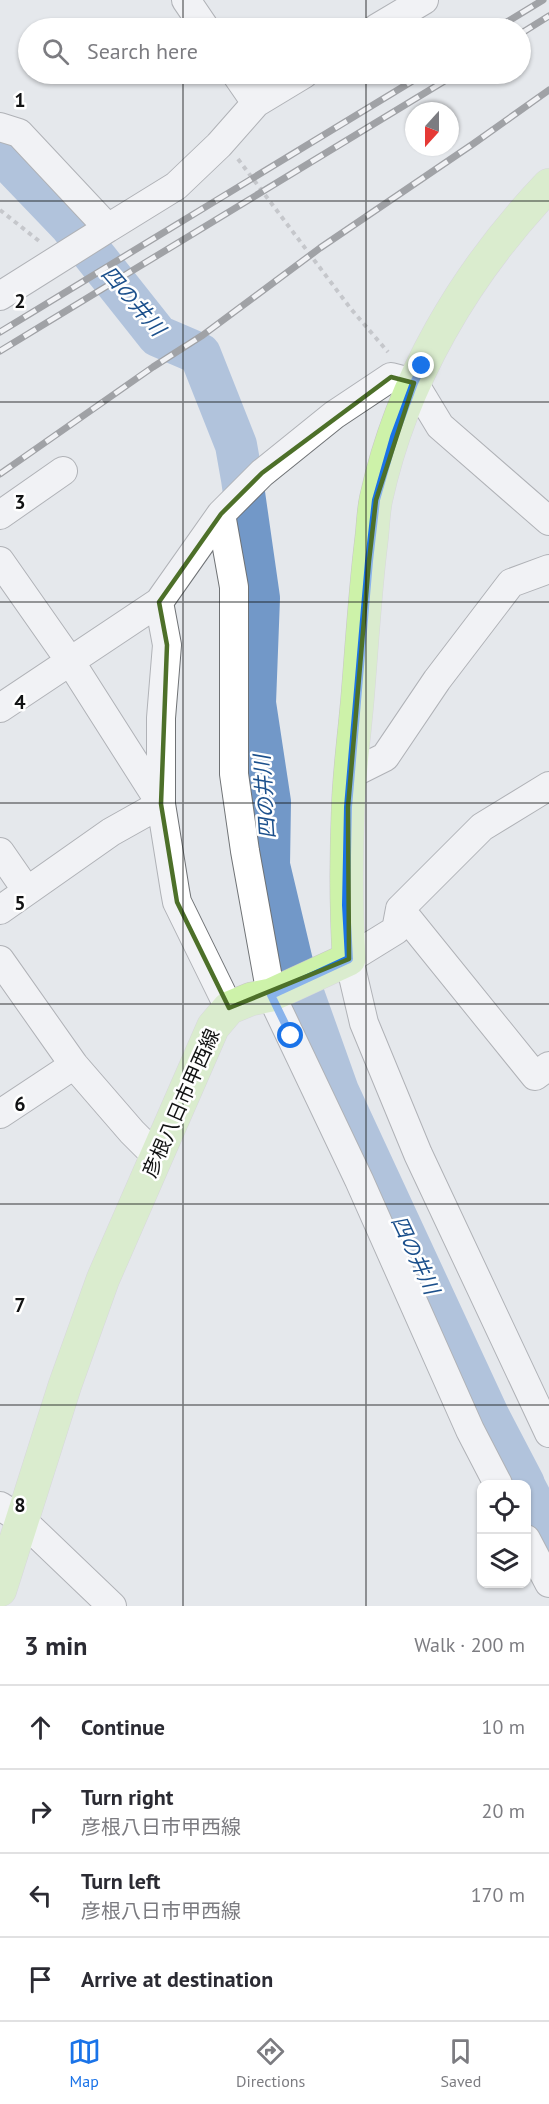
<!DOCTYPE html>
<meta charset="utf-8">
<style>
:root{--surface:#fff;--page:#f7f7f7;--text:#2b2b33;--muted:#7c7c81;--line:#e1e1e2;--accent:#1a73e8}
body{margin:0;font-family:"PT Sans","Noto Sans JP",sans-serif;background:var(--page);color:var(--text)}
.controls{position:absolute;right:18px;bottom:18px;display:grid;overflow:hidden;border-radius:12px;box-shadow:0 2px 4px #0004}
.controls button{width:54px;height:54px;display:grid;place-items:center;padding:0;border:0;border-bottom:2px solid var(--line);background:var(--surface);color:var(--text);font:30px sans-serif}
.compass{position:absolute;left:405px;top:102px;width:54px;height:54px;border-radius:50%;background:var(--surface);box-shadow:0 2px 4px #0004;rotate:201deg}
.stop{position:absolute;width:18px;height:18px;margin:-14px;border:4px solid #1a73e8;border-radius:50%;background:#fff}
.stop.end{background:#1a73e8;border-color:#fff;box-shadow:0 2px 6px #0008}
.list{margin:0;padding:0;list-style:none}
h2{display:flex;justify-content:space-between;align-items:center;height:78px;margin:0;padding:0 24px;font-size:26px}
h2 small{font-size:20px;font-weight:400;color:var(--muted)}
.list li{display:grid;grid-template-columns:39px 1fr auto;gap:18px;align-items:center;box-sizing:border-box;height:84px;padding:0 24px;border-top:2px solid var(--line)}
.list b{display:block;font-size:22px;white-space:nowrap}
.list p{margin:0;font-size:20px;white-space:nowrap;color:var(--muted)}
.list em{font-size:20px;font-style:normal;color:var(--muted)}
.icon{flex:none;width:33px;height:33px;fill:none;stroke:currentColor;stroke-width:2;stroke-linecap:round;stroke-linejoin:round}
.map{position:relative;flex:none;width:549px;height:1606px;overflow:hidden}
.search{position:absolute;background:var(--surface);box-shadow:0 2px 4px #0004;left:18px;right:18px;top:18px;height:66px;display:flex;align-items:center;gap:15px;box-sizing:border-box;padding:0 21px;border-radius:33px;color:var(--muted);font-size:22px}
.sheet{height:414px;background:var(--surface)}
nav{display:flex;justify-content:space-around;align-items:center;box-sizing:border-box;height:84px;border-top:2px solid var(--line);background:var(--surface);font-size:16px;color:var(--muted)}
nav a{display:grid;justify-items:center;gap:3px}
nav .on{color:var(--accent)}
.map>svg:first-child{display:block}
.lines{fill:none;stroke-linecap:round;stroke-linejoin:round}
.river{stroke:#7298c8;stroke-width:42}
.minor-casing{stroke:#6f7275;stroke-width:30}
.major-casing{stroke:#c6c6c6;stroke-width:34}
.path{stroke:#9ea0a3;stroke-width:4;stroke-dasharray:4.5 4.5;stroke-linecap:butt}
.minor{stroke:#fff;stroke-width:28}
.major{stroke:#cdf2a9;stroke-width:33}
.rail-casing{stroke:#4c4e50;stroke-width:7}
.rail{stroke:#fff;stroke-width:4.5;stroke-dasharray:14;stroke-linecap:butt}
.route{stroke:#1a73e8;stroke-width:8}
.marked{fill:none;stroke:#4d7029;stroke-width:4.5;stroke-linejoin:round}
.grid{fill:none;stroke:#111213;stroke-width:1.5;stroke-opacity:0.55}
.labels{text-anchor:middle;stroke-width:5;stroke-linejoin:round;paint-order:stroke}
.street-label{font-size:20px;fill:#111213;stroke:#fff}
.water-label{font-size:21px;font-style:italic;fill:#1c508c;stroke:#fff}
.grid-label{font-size:20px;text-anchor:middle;font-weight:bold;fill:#111213;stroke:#fff;stroke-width:5;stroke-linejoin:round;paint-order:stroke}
</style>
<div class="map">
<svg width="549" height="1606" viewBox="0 0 549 1606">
<rect width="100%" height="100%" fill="#e5e8ec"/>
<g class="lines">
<path class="river" d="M0,152l70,73 88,111 42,18 36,91 6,34 17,119 -4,105 15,99 -1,63 23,97 46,129 151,326 35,67
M526,1489l23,45"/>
<g class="minor-casing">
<path id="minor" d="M186,0l19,28
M377,28l47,-28
M236,74l20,29
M0,127l19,6 89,95 68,-42 43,-41 37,-42 48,-29
M0,296l108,-68
M221,514l13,73v187l11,77 26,144 88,185 111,250 28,54
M0,515l63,-44
M0,561l70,100 91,143 -50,28 -111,78
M159,602l8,43 -6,73v86l14,87 2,11 52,106
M0,708l159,-106 62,-88 41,-41 72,-58 57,-38 23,6 26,43 109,95
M351,774l34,-17 52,-77 74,-97 38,-14
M549,786l-67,41 -82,82 -4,21 -47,29 15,64 54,131 131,279
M0,852l27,39
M400,909l135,167 14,-10
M0,960l74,105 58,67 25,25
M0,1114l74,-49
M0,1506l22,14 90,86
M526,1539l23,44"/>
</g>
<g class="major-casing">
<path id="major" d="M0,1590l65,-205 38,-106 110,-252 16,-19 22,-9 20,-4 78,-36c-3,-50 -3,-100 -1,-149 1,-39 7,-79 10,-118 4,-49 7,-99 13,-149 2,-14 2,-30 5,-44 26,-119 89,-226 173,-314"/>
</g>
<path class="path" d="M238,159l113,150 37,43
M0,210l39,31"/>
<use href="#minor" class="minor"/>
<use href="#major" class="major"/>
<g class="rail-casing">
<path id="rail" d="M497,28l46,-28
M520,34l29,-18
M0,332l424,-258
M0,351l456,-277
M0,474l153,-107 50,-32 117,-87 153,-104 76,-54"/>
</g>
<use href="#rail" class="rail"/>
</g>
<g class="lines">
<path class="route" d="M291,1036l-20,-41 78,-36 -3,-54 2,-98 21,-246 7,-61 18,-63 20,-54 8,-17"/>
</g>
<path d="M0 0H549V1606H0ZM391,377l23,6 -38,117 -7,61 -21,246 1,152 -120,49 -52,-106 -16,-98 6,-159 -8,-43 62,-88 41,-41z" fill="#e5e8ec" fill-opacity=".55" fill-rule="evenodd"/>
<path class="marked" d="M391,377l23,6 -38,117 -7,61 -21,246 1,152 -120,49 -52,-106 -16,-98 6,-159 -8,-43 62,-88 41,-41z"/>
<path class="grid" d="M183,0v28M366,0v28M183,74v1532M366,74v1532M0,201h549M0,402h549M0,602h549M0,803h549M0,1004h549M0,1204h549M0,1405h549"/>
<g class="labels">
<g class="street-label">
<text transform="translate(181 1103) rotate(-66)" y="7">彦根八日市甲西線</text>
</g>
<g class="water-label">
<text transform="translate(133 301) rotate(49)" y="7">四の井川</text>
<text transform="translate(265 797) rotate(-94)" y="7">四の井川</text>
<text transform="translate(415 1255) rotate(65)" y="7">四の井川</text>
</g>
</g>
<g class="grid-label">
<text x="20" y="107">1</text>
<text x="20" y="308">2</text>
<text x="20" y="509">3</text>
<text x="20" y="709">4</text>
<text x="20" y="910">5</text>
<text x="20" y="1111">6</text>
<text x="20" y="1312">7</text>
<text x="20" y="1512">8</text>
</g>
</svg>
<div class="controls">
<button><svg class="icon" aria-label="locate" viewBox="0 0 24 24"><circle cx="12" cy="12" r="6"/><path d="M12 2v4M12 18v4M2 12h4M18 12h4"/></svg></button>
<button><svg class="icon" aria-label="layers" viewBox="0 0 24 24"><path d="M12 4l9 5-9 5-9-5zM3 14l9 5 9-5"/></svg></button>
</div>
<svg class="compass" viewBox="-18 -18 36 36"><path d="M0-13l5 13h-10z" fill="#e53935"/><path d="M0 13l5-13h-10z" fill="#7c7c81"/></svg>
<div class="stop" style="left:291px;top:1036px"></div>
<div class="stop end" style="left:422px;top:366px"></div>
<div class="search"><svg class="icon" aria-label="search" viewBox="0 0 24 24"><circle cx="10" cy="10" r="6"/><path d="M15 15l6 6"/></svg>Search here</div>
</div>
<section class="sheet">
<h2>3 min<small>Walk · 200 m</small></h2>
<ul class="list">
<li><svg class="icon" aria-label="ahead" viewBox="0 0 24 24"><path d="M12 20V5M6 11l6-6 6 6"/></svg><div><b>Continue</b></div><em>10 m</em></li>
<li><svg class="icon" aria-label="right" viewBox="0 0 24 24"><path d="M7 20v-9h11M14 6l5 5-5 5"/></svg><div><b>Turn right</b><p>彦根八日市甲西線</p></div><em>20 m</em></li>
<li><svg class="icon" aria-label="left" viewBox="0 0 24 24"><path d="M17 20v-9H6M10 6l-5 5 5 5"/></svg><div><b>Turn left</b><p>彦根八日市甲西線</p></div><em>170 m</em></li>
<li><svg class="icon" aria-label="arrive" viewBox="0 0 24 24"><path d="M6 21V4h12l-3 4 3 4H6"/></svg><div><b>Arrive at destination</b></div></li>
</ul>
</section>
<nav>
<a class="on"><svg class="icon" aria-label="map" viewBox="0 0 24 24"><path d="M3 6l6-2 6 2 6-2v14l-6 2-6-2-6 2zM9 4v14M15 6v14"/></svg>Map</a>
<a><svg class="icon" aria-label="directions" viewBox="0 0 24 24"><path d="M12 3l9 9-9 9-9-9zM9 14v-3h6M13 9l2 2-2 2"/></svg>Directions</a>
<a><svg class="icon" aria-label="saved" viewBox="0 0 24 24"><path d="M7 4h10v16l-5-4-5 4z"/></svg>Saved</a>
</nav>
